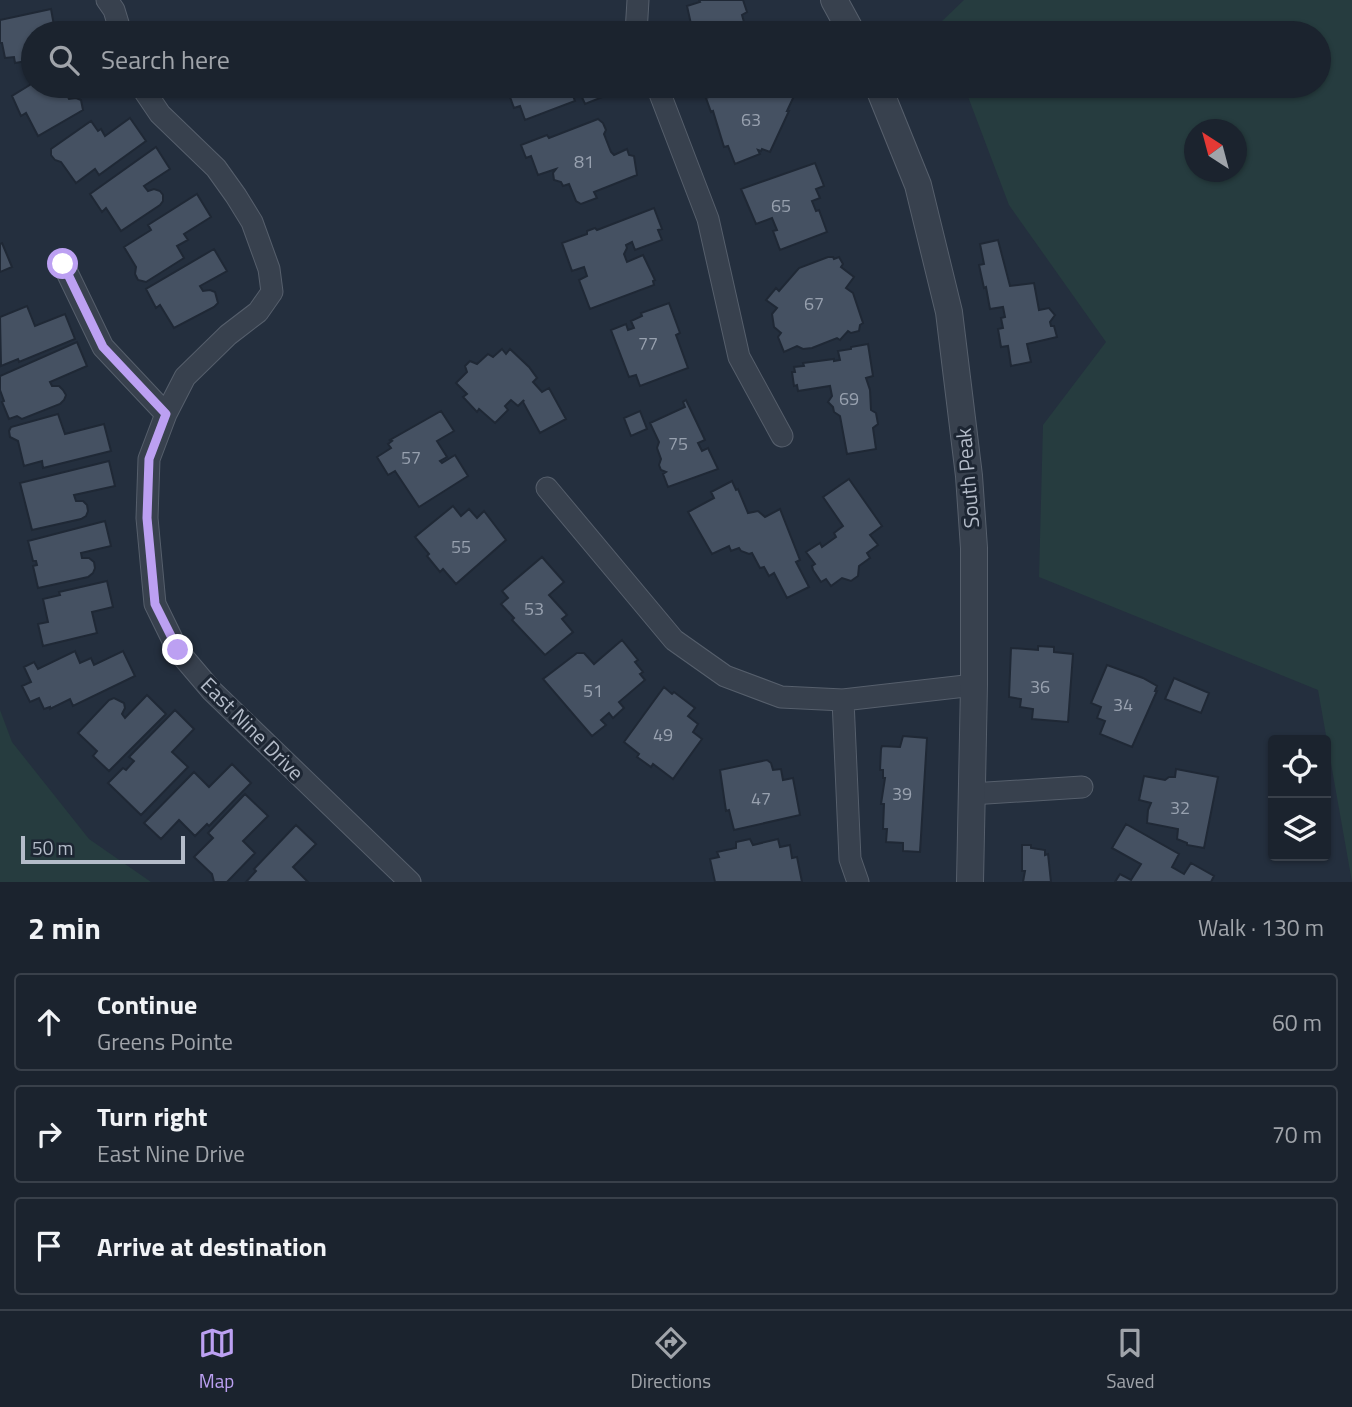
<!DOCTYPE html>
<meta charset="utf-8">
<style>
:root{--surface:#1b232e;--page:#242b36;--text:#f1f3f6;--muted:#a0a4aa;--line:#39404a;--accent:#bca0f2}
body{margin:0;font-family:"Titillium Web",sans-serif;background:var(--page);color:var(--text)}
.controls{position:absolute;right:21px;bottom:21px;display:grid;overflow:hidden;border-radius:7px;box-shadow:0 2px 5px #0004}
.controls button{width:63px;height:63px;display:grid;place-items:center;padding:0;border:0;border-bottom:2px solid var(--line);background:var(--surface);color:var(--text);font:35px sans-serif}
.compass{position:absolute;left:1184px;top:119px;width:63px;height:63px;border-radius:50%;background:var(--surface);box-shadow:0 2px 5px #0004;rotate:324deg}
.scale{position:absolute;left:21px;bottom:18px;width:164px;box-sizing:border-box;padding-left:7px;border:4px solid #b4bcc9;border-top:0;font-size:19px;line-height:24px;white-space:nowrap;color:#b4bcc9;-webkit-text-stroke:5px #1d2633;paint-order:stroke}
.stop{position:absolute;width:21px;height:21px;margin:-16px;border:5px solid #bca0f2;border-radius:50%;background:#fff}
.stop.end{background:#bca0f2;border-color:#fff;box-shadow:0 2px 7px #0008}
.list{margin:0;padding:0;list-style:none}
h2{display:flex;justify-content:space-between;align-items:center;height:91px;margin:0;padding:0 28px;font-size:30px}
h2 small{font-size:23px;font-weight:400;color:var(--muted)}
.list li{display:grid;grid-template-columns:46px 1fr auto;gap:21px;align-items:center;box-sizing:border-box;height:98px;margin:0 14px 14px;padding:0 14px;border:2px solid var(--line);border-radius:7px}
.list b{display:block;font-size:26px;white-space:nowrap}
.list p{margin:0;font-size:23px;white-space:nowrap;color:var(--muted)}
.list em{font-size:23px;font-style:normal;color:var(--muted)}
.icon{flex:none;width:38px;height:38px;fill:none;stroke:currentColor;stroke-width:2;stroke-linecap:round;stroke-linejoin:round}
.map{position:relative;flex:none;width:1352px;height:882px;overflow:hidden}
.search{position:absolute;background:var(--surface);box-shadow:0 2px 5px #0004;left:21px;right:21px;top:21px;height:77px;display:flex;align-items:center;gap:18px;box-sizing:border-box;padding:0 24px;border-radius:38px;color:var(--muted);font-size:26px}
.sheet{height:427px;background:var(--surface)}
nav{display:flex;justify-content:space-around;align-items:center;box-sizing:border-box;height:98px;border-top:2px solid var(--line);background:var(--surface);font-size:19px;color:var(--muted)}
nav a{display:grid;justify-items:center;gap:4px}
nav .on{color:var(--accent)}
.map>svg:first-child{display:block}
.green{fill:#263c3f;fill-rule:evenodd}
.building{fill:#455162;stroke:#1f2835;stroke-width:2}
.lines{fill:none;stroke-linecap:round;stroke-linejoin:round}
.minor-casing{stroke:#565f6c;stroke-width:23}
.tertiary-casing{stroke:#565f6c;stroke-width:28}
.minor{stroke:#38414e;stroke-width:21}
.tertiary{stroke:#38414e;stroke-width:26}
.route{stroke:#bca0f2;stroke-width:9}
.labels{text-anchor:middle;stroke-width:6;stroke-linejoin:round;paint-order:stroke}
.number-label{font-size:18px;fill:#98a1af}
.street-label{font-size:21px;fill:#b4bcc9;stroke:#1d2633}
</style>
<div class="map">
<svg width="1352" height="882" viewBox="0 0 1352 882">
<rect width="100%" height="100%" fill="#242f3e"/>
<path class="green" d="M964,0h388v882l-34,-192 -279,-113 4,-152 63,-83 -97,-137 -45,-119h355v-53h-375l-4,-10zM1194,130h42v42h-42z
M0,710l12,32 77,97 62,43h-151z"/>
<path class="building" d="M699,0h44l4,12 -5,3 5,18h-54l-6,-27 13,-4z
M51,9l4,22 20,-4 1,6h-43v29l-1,-2 -17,3 -1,-6 -9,1 -3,-15h-2v-23z
M33,83v3h50l-16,9 2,4 7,-1 5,2 2,10 -45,26 -12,-23 -5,3 -9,-20z
M506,86h46l1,2 16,-2 6,15 -50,19 -5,-14 -6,2z
M577,86h23l5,10 -20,8z
M738,86h45v4l11,6 -7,15h2l-19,41 -8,-3 -1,2 -3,-1 2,4 -25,10 -7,-18 -4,1 -11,-36 -2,1 -5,-14z
M130,118l16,23 -47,34 -4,-6 -19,14 -15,-21 -6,-2 -4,-5v-6l40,-28 7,10 3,-2 4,7z
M598,119l5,4 3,7 -2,4 7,18 3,3 13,-6 2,6 5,1 3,19 -43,17 3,6 -16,6 -5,-3 -7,-17 -6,2 -2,-4 -7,-2 -1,-7 3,-4 -18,6 -7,-19 -5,2 -5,-13 26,-10 2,3z
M156,147l14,22 -26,17 4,5 6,-2 6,2 3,4v6l-3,4 -39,26 -15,-23 -4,4 -12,-18z
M815,163l9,23 -8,3 4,9 -8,3 4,10 3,-1 8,22 -47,18 -7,-19 4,-1 -5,-12 -16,6 -15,-35z
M197,194l14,23 -27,17 4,6 -11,6 7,12 -38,24 -8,-2 -3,-6 1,-7 -12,-20 27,-17 -3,-5z
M654,208l8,21 -4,1 4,10 -27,10 -3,-8 -6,3 1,3 -3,6 3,8 16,-7 12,25 -2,1 1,4 -64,24 -11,-29 8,-4 -3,-9 -12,4 -10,-28 25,-9v-3l8,-3 2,2z
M998,240l12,46 24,-3 5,27 10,-2 6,7 -5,7 1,4h3l3,11 -30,7 4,18 -20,4 -3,-20 -7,1 -3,-18 5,-1 -2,-10 4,-1 -2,-10 -13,2 -4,-22 -2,1 -5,-23 5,-1 -4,-20z
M2,243l10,24 -12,5v-28z
M214,249l13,22 -27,15 3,5 7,-1 5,2 3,11 -4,4 -40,21 -14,-23 -4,3 -10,-19z
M828,257h5l1,2 5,-2 4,7 -2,3 13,10 -8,11 7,5 10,30 -3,2 -1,6 -8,2 -3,-2 -8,9 -3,-2 -25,10 -9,1 -6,-3 -13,6 -6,-15 3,-4 -7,-6 -2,-13 5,-6 -11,-8 10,-12 3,3 20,-23z
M669,303l11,30 -4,2 12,33 -48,18 -4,-11 -7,2 -18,-47 15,-6 2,6 6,-2 -3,-7 11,-5 -1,-3z
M27,306l8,20 30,-12 10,25 -56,23 -1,-3 -17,7 -1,-49z
M77,342l10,24 -37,16 2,4h7l4,4 3,5 -2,5 -4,4 -38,15 -5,-3 -8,3 -7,-17 2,-1 -4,-11v-14z
M868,344l5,32 -7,2 4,12 1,20 5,3 2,11 -5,4 3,21 -29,5 -7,-38 -6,-4 -1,-5 -5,-5 4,-6 -2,-10 -32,5 -1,-6 -3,1 -2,-14h3l-1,-5 10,-1 -1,-3 31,-4v2l6,-1 -2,-9 13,-2v-2z
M502,349l4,5 4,-5 19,18 8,11 -4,4 9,10 7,-4 17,31 -26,14 -17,-31 1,-2 -6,6 -7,-6 -6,6 3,4 -13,13 -16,-14 -2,3 -14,-15 4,-3 -11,-11 11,-11 -2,-6 5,-5 7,3 11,-10 5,3z
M686,400l19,40 -7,3 4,8 6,-3 10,21 -50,18 -5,-13 3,-2 -5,-2 -2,-5 2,-6 -4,-11 2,-6 -9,-19 35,-16 -2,-5z
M441,411l13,20 -17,10 10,16 -7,4 2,2 13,-8 13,21 -49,31 -24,-36 -7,4 -11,-18 14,-9 -3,-4 4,-3 -2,-1z
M640,411l7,18 -16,7 -7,-18z
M58,414l7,20 39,-10 7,27 -68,17 -1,-7 -18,5 -6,-25 -8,-4 -1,-6 2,-4z
M109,461l6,25 -41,9 2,6h7l4,4 1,6 -2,5 -5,3 -49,11 -12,-47z
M849,479l33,47 -12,9 8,10 -11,8 3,5 -11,8 -1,10 -7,5 -9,-3 -11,8 -5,-7 -5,3 -8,-12 -1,-4 3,-2 -9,-12 14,-9 2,4 14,-10 -2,-4 9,-7 -20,-29z
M732,481l4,9 2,-1 10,24 10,-2 7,6 15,-8 20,51 -4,2 13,25 -22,11 -13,-25 -5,3 -5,-9 -4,1 -8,-15 -3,1 -8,-3 -2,-3 -8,3 -2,-5 -17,8 -24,-42 26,-14 -3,-6z
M453,506l8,10 8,-7 8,9 7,-7 22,29 -50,44 -13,-15 -3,3 -13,-16 2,-2 -14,-17z
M105,521l6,25 -30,7 1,5h7l5,4 1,6 -2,5 -5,4 -50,11 -5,-22 4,-1 -1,-4h-3l-5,-20z
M542,557l22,25 -15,13 18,20 -5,4 11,13 -28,23 -33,-35 2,-2 -13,-14 7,-6 -6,-7z
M107,581l6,26 -21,5 5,21 -54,13 -5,-22 10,-2 -5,-23 17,-4 -1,-3z
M622,640l16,20 -3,2 8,10 -3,2 5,6 -26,22 5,6 -11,10 -4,-5 -8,7 5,5 -14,11 -49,-57 34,-26h7l10,11z
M1038,646l16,1v5l19,2 -5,68 -36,-3 1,-10 -13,-2 1,-8 -12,-2 2,-49 27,2z
M75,651l5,12 11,-5 3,7 29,-14 12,25 -62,30 -3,-7 -20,10v-2l-6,2 -5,-11 -9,4 -8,-16 9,-4 -7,-15 10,-5 4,7z
M1107,665l36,13 14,8 -2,5h2l-25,56 -32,-13 5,-13 -8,-3 4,-11 -10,-4z
M1174,678l35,15 -8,20 -36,-14z
M664,687l8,7 2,-2 21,16 -7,8 10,8 -5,8 9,7 -29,40 -20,-15 -2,3 -14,-10 2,-3 -15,-12z
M147,695l19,19 -57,57 -16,-15 4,-5 -19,-18 31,-33 5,-2 10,5 1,5 -3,6 3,4z
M175,710l19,19 -22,23 16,15 -47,48 -33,-32 15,-15 3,2 8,-9 -5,-4z
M903,736l24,2 -7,114 -17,-1v-8l-17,-1 1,-13h-4l1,-25h-3l4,-26h-2v-8h-3l1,-21 1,-3 18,1z
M767,760l4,3 2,7 8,-1 2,11 10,-2 7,37 -66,15 -5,-20 -3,1 -6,-41z
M232,764l19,19 -42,43 -2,-2 -12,12 -16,-16 -18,19 -17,-16 50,-51 15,15z
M1176,769l42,8 -14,71 -17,-3v-2l-10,-4 1,-10 -31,-6 1,-13 3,-7 -12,-3 5,-24 21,4 4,-3h6z
M245,794l23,22 -25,25 12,12 -28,29h-13l-2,-8 -18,-17 19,-19 -5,-5z
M1126,824l53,30 -7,13 12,7 7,-11 23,13 -3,6h-96l5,-8 11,6 10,-16 -29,-16z
M296,825l20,19 -23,23 15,15h-62l10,-11 -2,-2z
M750,839l3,6 25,-6 2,8 10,-2 2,13 5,-1 5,25h-87l-5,-23 9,-2 -2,-5 19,-4v-6z
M1022,845h9v3l14,2v5l3,-1 3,28h-28l2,-11h-3z"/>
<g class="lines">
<g class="minor-casing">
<path id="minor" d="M107,0l7,10 7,23
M636,33l2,-33
M141,86l19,28 56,54 20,28 16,26 17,47 3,23 -14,20 -30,23 -43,42 -19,37 -17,45 -2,59 8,86 23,47 34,40 198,191
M657,86l51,133 31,138 43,79
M63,264l40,83 63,67
M547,488l127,152 51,36 56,21 62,3 131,-15
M843,700l7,159 8,23
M971,794l111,-7"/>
</g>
<g class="tertiary-casing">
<path id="tertiary" d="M834,0l18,33
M878,86l40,99 31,127 20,164 5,72v137l-4,197"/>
</g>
<use href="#minor" class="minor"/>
<use href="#tertiary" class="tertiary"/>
</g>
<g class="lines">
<path class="route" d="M63,264l40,83 63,67 -17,45 -2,59 8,86 23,46"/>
</g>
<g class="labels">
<g class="number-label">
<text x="751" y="126">63</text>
<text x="584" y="168">81</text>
<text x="781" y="212">65</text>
<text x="814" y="310">67</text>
<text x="648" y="350">77</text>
<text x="849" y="405">69</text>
<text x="678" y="450">75</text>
<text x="411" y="464">57</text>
<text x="461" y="553">55</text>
<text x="534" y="615">53</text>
<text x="1040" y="693">36</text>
<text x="593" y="697">51</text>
<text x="1123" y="711">34</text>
<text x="663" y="741">49</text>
<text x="902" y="800">39</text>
<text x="761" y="805">47</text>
<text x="1180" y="814">32</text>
</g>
<g class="street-label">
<text transform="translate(968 478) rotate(-95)" y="7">South Peak</text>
<text transform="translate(252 729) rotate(45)" y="7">East Nine Drive</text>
</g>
</g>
</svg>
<div class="controls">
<button><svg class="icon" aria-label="locate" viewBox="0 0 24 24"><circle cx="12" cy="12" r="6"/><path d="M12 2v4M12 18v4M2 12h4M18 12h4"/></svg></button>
<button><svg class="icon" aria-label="layers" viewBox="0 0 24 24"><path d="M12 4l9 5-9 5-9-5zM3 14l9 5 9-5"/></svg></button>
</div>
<svg class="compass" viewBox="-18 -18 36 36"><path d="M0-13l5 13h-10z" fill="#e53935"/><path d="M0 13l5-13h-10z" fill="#a0a4aa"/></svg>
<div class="scale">50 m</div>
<div class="stop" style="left:63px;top:264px"></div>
<div class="stop end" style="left:178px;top:650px"></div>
<div class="search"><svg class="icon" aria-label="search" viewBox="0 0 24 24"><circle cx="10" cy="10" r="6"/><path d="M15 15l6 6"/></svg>Search here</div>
</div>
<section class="sheet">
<h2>2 min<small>Walk · 130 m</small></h2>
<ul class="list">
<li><svg class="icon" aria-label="ahead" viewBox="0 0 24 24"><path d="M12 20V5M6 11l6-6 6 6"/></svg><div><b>Continue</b><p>Greens Pointe</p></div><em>60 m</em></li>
<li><svg class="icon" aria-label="right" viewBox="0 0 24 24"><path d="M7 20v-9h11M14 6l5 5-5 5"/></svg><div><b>Turn right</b><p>East Nine Drive</p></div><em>70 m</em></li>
<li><svg class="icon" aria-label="arrive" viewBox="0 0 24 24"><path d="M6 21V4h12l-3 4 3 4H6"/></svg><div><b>Arrive at destination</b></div></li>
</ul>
</section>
<nav>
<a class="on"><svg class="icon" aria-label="map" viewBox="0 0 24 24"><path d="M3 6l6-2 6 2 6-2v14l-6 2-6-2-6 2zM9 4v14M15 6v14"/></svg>Map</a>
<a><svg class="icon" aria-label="directions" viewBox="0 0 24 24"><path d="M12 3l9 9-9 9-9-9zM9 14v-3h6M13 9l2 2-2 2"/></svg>Directions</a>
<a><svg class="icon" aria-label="saved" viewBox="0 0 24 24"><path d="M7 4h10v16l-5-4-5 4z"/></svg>Saved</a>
</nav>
